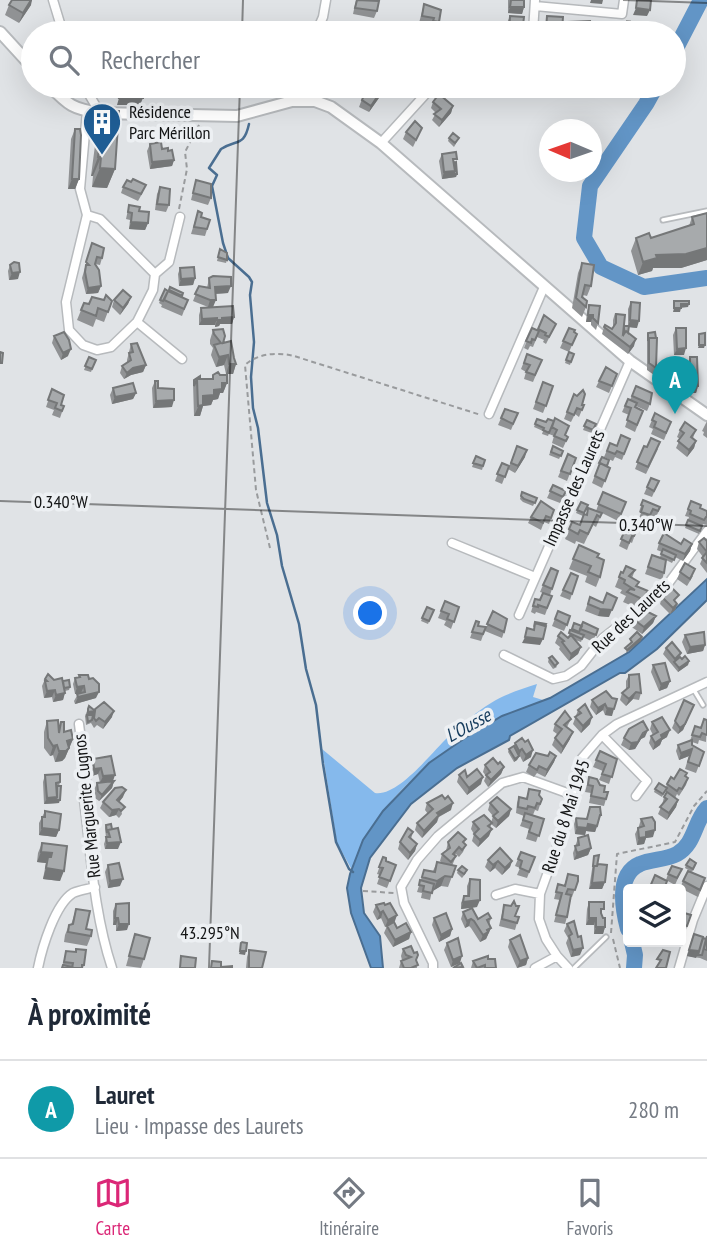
<!DOCTYPE html>
<html lang="fr">
<meta charset="utf-8">
<style>
:root{--surface:#fff;--page:#f6f6f7;--text:#1f2937;--muted:#747a83;--line:#e0e1e3;--accent:#db2777}
body{margin:0;font-family:"PT Sans Narrow",sans-serif;background:var(--page);color:var(--text)}
.controls{position:absolute;right:21px;bottom:21px;display:grid;overflow:hidden;border-radius:7px;box-shadow:0 7px 28px #0002}
.controls button{width:63px;height:63px;display:grid;place-items:center;padding:0;border:0;border-bottom:2px solid var(--line);background:var(--surface);color:var(--text);font:35px sans-serif}
.compass{position:absolute;left:539px;top:119px;width:63px;height:63px;border-radius:50%;background:var(--surface);box-shadow:0 7px 28px #0002;rotate:272deg}
.you{position:absolute;left:371px;top:614px;width:24px;height:24px;margin:-18px;border:5px solid #fff;border-radius:50%;background:#1a73e8;box-shadow:0 0 0 10px #1a73e833}
.badge{display:grid;place-items:center;width:46px;height:46px;border-radius:50%;background:var(--accent);color:#fff;font-size:23px;font-weight:700}
.pin{position:absolute;translate:-50% -58px;filter:drop-shadow(0 2px 4px #0008)}
.pin::after{content:'';position:absolute;top:37px;width:24px;height:21px;background:inherit;clip-path:polygon(0 0,100% 0,50% 100%)}
.list{margin:0;padding:0;list-style:none}
h2{display:flex;justify-content:space-between;align-items:center;height:91px;margin:0;padding:0 28px;font-size:30px}
h2 small{font-size:23px;font-weight:400;color:var(--muted)}
.list li{display:grid;grid-template-columns:46px 1fr auto;gap:21px;align-items:center;box-sizing:border-box;height:98px;padding:0 28px;border-top:2px solid var(--line)}
.list b{display:block;font-size:26px;white-space:nowrap}
.list p{margin:0;font-size:23px;white-space:nowrap;color:var(--muted)}
.list em{font-size:23px;font-style:normal;color:var(--muted)}
.icon{flex:none;width:38px;height:38px;fill:none;stroke:currentColor;stroke-width:2;stroke-linecap:round;stroke-linejoin:round}
.map{position:relative;flex:none;width:707px;height:968px;overflow:hidden}
.search{position:absolute;background:var(--surface);box-shadow:0 7px 28px #0002;left:21px;right:21px;top:21px;height:77px;display:flex;align-items:center;gap:18px;box-sizing:border-box;padding:0 24px;border-radius:38px;color:var(--muted);font-size:26px}
.sheet{height:189px;background:var(--surface)}
nav{display:flex;justify-content:space-around;align-items:center;box-sizing:border-box;height:98px;border-top:2px solid var(--line);background:var(--surface);font-size:19px;color:var(--muted)}
nav a{display:grid;justify-items:center;gap:4px}
nav .on{color:var(--accent)}
.map>svg:first-child{display:block}
.forest{fill:#85b9ec}
.water{fill:#6295c6;stroke:#4a6e91;stroke-width:2}
.lines{fill:none;stroke-linecap:round;stroke-linejoin:round}
.stream{stroke:#4a6e91;stroke-width:2.5}
.river{stroke:#6295c6;stroke-width:16}
.lane-casing{stroke:#b7babd;stroke-width:7}
.street-casing{stroke:#b7babd;stroke-width:11}
.secondary-casing{stroke:#b7babd;stroke-width:14}
.path{stroke:#999b9d;stroke-width:2;stroke-dasharray:5 3.5;stroke-linecap:butt}
.lane{stroke:#fff;stroke-width:3.5}
.street{stroke:#fff;stroke-width:8}
.secondary{stroke:#fff;stroke-width:10}
.wall{fill:#909294}
.shaded-wall{fill:#757778}
.building{fill:#a7aaac;stroke:#757778;stroke-width:2}
.ticks{fill:none;stroke:#131415;stroke-width:2;stroke-opacity:0.45}
.labels{text-anchor:middle;stroke-width:7;stroke-linejoin:round;paint-order:stroke}
.poi-label{font-size:18px;fill:#131415;stroke:#edf0f3;text-anchor:start}
.street-label{font-size:18px;fill:#131415;stroke:#edf0f3}
.water-label{font-size:19px;font-style:italic;fill:#143a5b;stroke:#edf0f3}
.ticks-label{font-size:18px;text-anchor:middle;fill:#131415;stroke:#edf0f3;stroke-width:7;stroke-linejoin:round;paint-order:stroke}
</style>
<div class="map">
<svg width="707" height="968" viewBox="0 0 707 968">
<rect width="100%" height="100%" fill="#e0e3e6"/>
<path class="forest" d="M537,684l-4,13 10,3c-80,34 -161,83 -191,170l-15,-27 -15,-94 53,44c23,4 57,-41 73,-56 13,-12 28,-25 43,-34 14,-9 31,-14 46,-19z"/>
<path class="water" d="M707,579v21l-50,49 -32,24h-5l-110,63 -1,4 -52,28 -46,36 -41,54 -9,30 3,25 16,23 3,32h-12l-20,-55 -4,-25 3,-14 13,-34 20,-29 46,-48 36,-25 37,-22 48,-18 79,-46z"/>
<g class="lines">
<path class="stream" d="M249,124c-5,23 -12,15 -28,25l-12,19 8,7 -5,11 11,57 5,15 21,19 3,5 -2,13 4,47 -3,35 2,31 5,20 9,75 10,32 5,31 17,58 7,45 10,36 7,59 13,78 13,27 4,3"/>
<path class="river" d="M674,52l27,-52
M656,86l-10,18 -56,82 -6,52 17,29 43,20 63,-9
M628,929c-5,-19 -12,-55 12,-65 11,-5 26,-4 37,-10 18,-10 17,-32 30,-46
M632,942l3,13 -1,13"/>
<g class="lane-casing">
<path id="lane" d="M663,220l44,-9
M694,690l9,15
M574,968l32,-31"/>
</g>
<g class="street-casing">
<path id="street" d="M53,0l10,33
M535,6l87,8 2,-14
M533,32l2,-32
M316,33l7,-16 3,-17
M84,86l16,27
M292,101l1,-15
M381,143l52,-57
M87,215l13,4 55,55 -2,16 -16,32 -26,25 -14,3 -14,-5 -14,-15 -3,-28 21,-87 -7,-26 7,-78
M155,274l14,-12 11,-45
M137,322l45,37
M489,414l55,-127
M452,543l83,34
M519,615l111,-254
M504,655l49,24 13,-3 15,-10 22,-28 59,-46 45,-61
M79,724l8,64 -3,12c7,55 10,114 28,168
M602,735l45,46 -11,15
M496,895l19,-6 25,5
M38,968c4,-20 17,-64 35,-75 7,-3 15,-4 22,-6
M433,968v-5l-29,-60 -3,-16 16,-27 21,-24 64,-53 21,-6 47,17
M535,968l22,-12
M568,968l-11,-12 -11,-17 -7,-20 1,-25 18,-50 24,-86 20,-23 15,-11 90,-42
M679,968l14,-48 14,-34"/>
</g>
<g class="secondary-casing">
<path id="secondary" d="M0,32l33,36
M50,86c18,19 23,23 50,27l137,3 55,-15h23l16,6 50,36 249,218 77,54"/>
</g>
<path class="path" d="M626,21l35,4
M179,209l8,-40 -2,-17 14,-27
M270,548l-14,-58 -11,-125c13,-12 33,-13 49,-9l187,59
M363,891l31,2
M611,933l6,-79 58,-12 19,-36 13,-15
M613,939l7,29"/>
<use href="#lane" class="lane"/>
<use href="#street" class="street"/>
<use href="#secondary" class="secondary"/>
</g>
<path class="wall" d="M356,0l21,11 -3,7 -21,-4z
M508,0h16v7l-2,7 -14,-1z
M424,4l15,18 -2,7 -6,-1v-3l-12,-2z
M9,5h22l-12,18 -14,-8z
M510,16l11,17h-14v-10z
M299,86h23l-3,8z
M362,86h18l1,9 -12,17 -10,-5 5,-13 -4,-2z
M395,86h15l-8,9 -8,-7z
M450,86h11l-4,11 -10,-3z
M433,102l20,4 -2,7 -12,14 -7,-7 4,-7 -5,-5z
M104,110l11,59 -8,19 -15,-1 1,-11h-2l6,-46z
M422,128l-9,19 -10,-8 3,-7z
M75,129l4,50 -4,10h-7l3,-50z
M449,138h10l-5,9 -6,-6z
M150,144l18,7 6,9 -2,6 -22,3 -3,-18z
M442,154l14,8 1,12 -1,3 -14,2 -3,-18z
M196,180l15,18 -3,7 -17,-5z
M131,182l12,10 -5,9 -17,-8 2,-6z
M160,187l9,18 -3,7 -11,-2 2,-16z
M129,205l10,6 9,12 -3,7 -16,-1 1,-9 -4,-1z
M198,211l3,6 9,3 -5,16 -14,-2z
M707,213v47l-26,8h-28l-1,3 -14,4 -7,-24 5,-13h15l38,-12 3,-9z
M92,243l10,15 -2,7 -5,-1 6,22 -3,7 -12,1 -4,-16z
M219,252l8,8 -1,3 -9,-2z
M582,263l9,23 -4,10 -4,-1 3,12 -4,10 -10,-9 6,-35z
M10,265l8,14 -9,1 -1,-9z
M180,268l15,10 -2,7 -14,1 -1,-12z
M209,278l19,15 -13,1 -2,13h-5l-15,-6 6,-15 8,2z
M165,289l23,11 -6,16 -21,-9 2,-4 -1,2 -3,-2z
M131,297l-3,7 -8,11 -8,-8 2,-7z
M104,300l8,1 -8,21 -8,-3 -3,8 -16,-7 7,-17 5,1z
M631,302l6,26 -8,-1 -1,6 6,13 -6,8 -26,-20 2,-7 8,2 1,-2v-7l2,-7 9,2v11h4v-17z
M589,305l9,18 -2,7 -5,-5v-3h-5l1,-10z
M201,308l33,9 -2,7h-12l-1,2 -4,1v-2h-16v-10z
M544,315l12,9 -10,20 -3,-2 1,-2 -7,-3 -4,10 -3,-1 -2,4 -4,-2 8,-20 5,3z
M569,328l8,6 -8,18 -9,-4z
M676,328l8,27h-10l-1,-20z
M213,330l21,28 2,6 -3,10h-7l-2,-9 -8,2 -5,-12 2,-7 -3,-4v-4z
M648,333l8,35 -2,7 -7,-5v-34z
M54,336l14,20 -7,4 -9,-17z
M131,344l15,21 -3,7 -12,3 -7,4 -4,-6 2,-7 5,-3v-3z
M569,352l5,2 -4,11 -5,-2z
M527,354l15,6 -9,22 -9,-3 2,-7 -5,-3z
M89,357l7,3 -5,12 -7,-2z
M690,357l8,29 -2,7h-6v-4h-2v-25z
M617,374l-8,19 -13,-6 3,-6z
M213,375l14,8 -4,10h-3l-2,6 -5,1 -2,5 -8,1 -3,10h-6l-1,-33 1,-3 18,-1z
M155,381l3,7 14,19 -19,1 -1,-20z
M543,382l10,4 -10,27 -10,-4z
M636,386l14,18 -3,7 -11,-5v1l7,4 -8,21 -10,-5 4,-12 -7,-3 6,-13 2,1z
M113,388l23,5 -3,6 -21,5 -2,-9z
M52,389l9,16 3,1 -4,12 -8,-3 2,-5 -8,-3z
M574,394l8,11h2l-5,12 -4,-3 -4,8 -7,-3z
M505,409l13,4 -7,17 -13,-5z
M655,413l16,9 -7,18 -13,-6 2,-5 -4,-2z
M537,419l9,3 14,-1 5,14 3,2 -5,11 -11,-5 2,-7 -5,-2 1,-3 -2,5 -6,-2 1,-3 -9,-4z
M587,420l9,4 -4,9 -9,-3z
M707,421v17l-4,-3 1,-3 -2,-1z
M680,430h16l-3,8 3,3 -2,7 -7,9 -11,-9 4,-9 -3,-2z
M630,439l-8,21 -7,-3 -2,4 -9,-4 6,-14 7,3z
M517,446l8,11 -10,16 -7,-4z
M553,446l10,5 -4,8 -10,-4z
M644,446l14,3 -12,25 -11,-5z
M568,454l8,4 -9,23 -9,-4z
M476,456l9,4 -3,10 -10,-3z
M602,457l5,9 3,2 -8,20 -10,-5z
M502,463l7,3 -7,18 -7,-3z
M651,478l8,3 -7,16 -8,-3z
M553,485l13,6 -6,12 -13,-5z
M522,492l15,6 -4,8 -10,-4 -3,-3z
M603,492l23,10 -8,19 -16,-8 -6,14 -3,-2 -9,19 -8,-3 -1,3 -10,-5 4,-10 11,-4 6,-10 2,-7 8,3z
M643,500l17,7 -4,11 -5,-2 -3,6 -9,-4 2,-5 -2,-1z
M691,501l9,7 7,3v14l-4,-1 -4,10 -14,-6 4,-11 -4,-1z
M581,502l7,3 -5,11 -7,-3z
M554,510l-5,14 -5,-2 -3,8 -13,-7 3,-6z
M634,517l9,4 -4,9 -9,-3z
M626,528l10,4 -4,11 -2,-1 -3,8 -8,-4z
M707,541v32l-7,-9 3,-7 -6,-8 2,-7z
M659,543l33,1 -2,7 -7,10 -8,-4 -3,6 -6,-3 -2,13 -2,7 -17,-6 7,-19 8,2 2,-5 -5,-2z
M579,545l18,12 3,20 -4,10 -11,-5 2,-6 -18,-7z
M635,570l-3,8 5,9 11,4 -3,10 -6,8 -16,-7 3,-6 -6,-3 2,-3 -7,-3 6,-15 2,1z
M558,571l-8,24 2,1 -7,19 -9,-3 -1,2 -4,-2 4,-13 5,1 3,-7 -3,-1 3,-7z
M680,572l13,4 -6,10 -10,-7z
M578,576l-8,24 -10,-4 3,-6z
M590,597l19,20 -11,-1 -13,-5z
M662,597l15,7 -2,6 -5,4 -10,-10z
M445,601l14,6 -8,22 -7,-4 2,-4 -8,-3z
M427,607l7,3 -6,14 -7,-3z
M493,611l11,21 -2,6 -17,-7z
M558,611l12,6 -6,14 -12,-5z
M643,616h13l-3,7 -11,11 -12,-8 3,-7z
M476,621l2,5 8,1 -5,14 -11,-3z
M574,623l7,3 17,3 -5,13 -10,-5 -2,5 -6,-2 6,7 -3,7 -9,7 -10,-12 1,-2 -5,-4 3,-7 10,1z
M685,635l20,10 -2,6 -16,3 -5,-12z
M666,648l15,5 -1,4 2,2 7,2 -1,4 -10,7 -15,-18z
M549,658l8,9 -4,2 -5,-7z
M653,665l17,16 -3,7 -8,3 -8,-19z
M79,675l10,4 7,19 -21,6 -1,-3 4,-7h-3l-2,-10 2,-6 3,-1z
M629,675l12,18 -2,7 -6,-1 -7,7 -6,-6 2,-7 4,-4v-8z
M45,679l18,2 7,6 -1,3 -4,1 -2,9 -10,2 -1,-5 -8,1 -2,-12z
M606,691l6,25 -7,-1 -2,-5 -7,5 -6,-8 2,-7z
M684,700l10,5 -11,25 -5,4 -6,-6z
M89,706l5,4 18,7 -9,12 -6,-4 -3,3 -3,-5 -5,2 -1,-9z
M578,710l12,14 -9,9 -8,-9z
M571,719l-4,8 3,12 -9,15 -9,-9 3,-7 2,-4 -4,-3 2,-7z
M707,720l-1,22 -7,-2 -1,4 -6,-2v3l12,7 -8,21 -11,-4 4,-13 -10,4 -3,-9 2,-6 12,-4 5,-15 6,2z
M47,721l12,9 2,-8 3,10 9,7 -8,19 -3,3 -7,1 -2,-7 -3,1 -6,-8v-16z
M652,722l15,15 -5,3 -2,5 -7,5 -4,-7 2,-7 2,-1 -3,-6z
M645,737l-4,2 -6,10 -6,1 -8,-5 3,-7z
M515,743l16,14 -8,5 -3,-6 -3,4 -3,2 -6,-10 1,-3 5,-3z
M600,751l17,8 -8,25 -10,-4 4,-9 -10,-4z
M548,756h8l-2,6 -9,15 -8,-4 -3,4 -8,-5 3,-7z
M93,759l20,22h1l-2,7 -13,13 -4,-3 -1,-8 3,-7h3l-2,-9 -6,2 -2,-10z
M498,764l6,3 -3,7 -13,13 -4,-6 2,-5 -3,-4 2,-7z
M687,773l-1,4 2,1 -2,7 -7,11 -2,-2 -2,4 -10,-7 -3,6 -8,-5 1,-3 11,-2 1,-3 7,-5z
M45,775l15,7 -1,4v17l-15,1 -1,-22z
M459,775l8,2 14,7 -14,11 -10,-13z
M589,777l15,15 2,7 -2,7 -15,-3 2,-10 -6,-1z
M529,789l10,6 3,4 -4,12 -3,-1 -2,5 -8,-2 19,6 -8,23 -10,-3 3,-10 -9,-3 4,-10 -8,-3 1,-10 2,-6 7,2z
M123,797l-4,5 3,12 -3,4 -3,-3 -7,2 -9,-9 3,-6z
M664,797l14,3 -2,7 -9,13 -9,-6 4,-9z
M427,803l24,7 -12,7 -2,5 -15,16 -7,-8 2,-7 11,-9 -3,-4z
M490,803l21,6 -2,7 -13,12 -5,-4 -2,12 -11,11 -6,-6 2,-7 -3,-5 2,-7 18,1 2,-7 -5,-6z
M590,807l11,8 -6,17 -9,-1 -1,4 -10,-1 -1,-10 2,-6 10,1z
M45,811l14,19 -3,7 -17,-2v-12z
M641,819l12,18 -7,1 -2,6 -7,1 -2,-11 3,-6 1,-1v-1z
M106,825l6,4 6,20h-13l-1,-5 2,-6 -1,-10z
M413,832l-2,7 6,5 -2,7 -7,9 -10,-11 2,-7z
M578,838l13,10 -3,7 -14,5 -1,-7z
M448,842l16,1 2,2 -3,7 -4,5 -3,-3 -1,1 1,1 -4,10h4l-8,21 -7,-1 -9,5 -2,9 -9,-2 1,-5 -5,-1 7,-22 9,1 4,-9 6,2 -3,-3 2,-7 4,-3z
M42,843l25,3 -7,35 -17,-2 3,-16 -9,-1 1,-9z
M521,852l14,5 -8,21 -10,-3 3,-7 -5,-2z
M594,856l11,26 -3,7h-13z
M383,857l3,4 10,4 -9,23 -10,-4 3,-9 -3,-1z
M488,860l24,1 -2,6 -8,8 -7,-7 -5,4 -5,-5z
M108,865l12,21 -12,2 -3,-16z
M686,865l9,1 -3,6 -7,-4z
M682,869l-7,16 -9,-5 2,-6z
M458,870l8,3 -4,5 -5,-5z
M568,874l10,7 -6,16h-1l-4,20 -2,7 -11,-2 6,-22 -6,-1 4,-15 6,2z
M705,878l-7,19 -18,-9 3,-7z
M470,879l7,28 -16,2v-6l3,-7h3v-10z
M589,902l12,12 4,13 -2,7h-9v-9h-8l1,-16z
M116,904l11,26 -11,1v-6h-3v-14z
M376,905l19,16 -10,6 -4,-9 -4,2 -4,-8z
M504,905l11,11 2,7 -2,7 -16,-4z
M76,909l15,27 -4,10 -23,-4 1,-7 4,-10h2z
M463,912l15,7 13,-1 -2,7 2,3 -5,11 -6,3 -9,-14 -2,-2 -4,2 -4,-9z
M681,912l10,3 -7,18 -3,-1z
M434,918l18,11 -2,7 -11,6 -7,-17z
M574,921l6,34 -9,2 -5,-14 2,-5 -4,-7 3,-7z
M387,926l24,6 -2,7 -16,8 -9,-14z
M135,934l9,25 -3,9 -15,-2z
M694,934l9,4 2,3 2,-5v25l-7,-3 -13,-2z
M510,940l18,18 -2,7 -9,3 -9,-21z
M447,943l13,20 -9,4 -7,-17z
M76,949l8,16 -1,3h-21l4,-17 9,1z
M403,949l13,12 1,7h-18l2,-7 1,-1 -1,-4z
M249,950l13,18h-16l1,-11z
M488,959l8,9h-25l2,-7z"/>
<path class="shaded-wall" d="M31,0h1l-1,5 -12,18 4,-10z
M591,0h12l-1,4 -12,-1z
M510,7h14l-2,7 -14,-1z
M636,8l14,2 -3,6 -14,-1z
M546,29l16,2 -1,2h-17z
M172,86h16l-4,10h-15z
M202,86h10l-3,6 -9,-1z
M407,86h3l-8,9 3,-7z
M383,88l-2,7 -12,17 2,-6z
M119,98h24l-3,7h-23z
M453,106l-2,7 -12,14 3,-7z
M98,157h3l-8,19h-2z
M174,160l-2,6 -22,3 2,-7z
M100,168l15,1 -8,19 -15,-1z
M455,171l2,3 -1,3 -14,2 2,-7z
M72,179h7l-4,10h-7z
M131,222l17,1 -3,7 -16,-1z
M707,248v12l-26,8h-28l-1,3 -14,4 5,-13 13,-7z
M20,272l-2,7 -9,1 3,-7z
M195,278l-2,7 -14,1 2,-7z
M101,286l-3,7 -12,1 2,-6z
M231,286l-3,7 -16,1 3,-7z
M131,297l-3,7 -8,11 3,-7z
M210,300h6l-3,7h-5z
M681,304h8l-1,3 -8,1z
M674,308h7l-1,4h-7z
M588,315h5l-2,7h-5z
M234,317l-2,7h-12l-1,2 -4,1 2,-7 5,-2z
M217,318l-2,7h-16l3,-6z
M630,320l9,1 -2,7 -9,-1z
M636,339l-2,7 -6,8 2,-7z
M699,345h6l-1,3h-6z
M686,348l-2,7h-10l3,-6z
M71,349l-3,7 -7,4 2,-7z
M228,355l-4,10 -8,2 3,-10z
M229,364h7l-3,10h-7z
M146,365l-3,7 -12,3 -7,4 3,-6 6,-5z
M222,383h5l-4,10h-3l-2,6 -5,1 -2,5 -8,1 -3,10h-6l9,-20 11,-6z
M692,386h6l-2,7h-6z
M136,393l-3,6 -21,5 3,-7z
M174,400l-2,7 -19,1 3,-7z
M696,441l-2,7 -7,9 2,-7z
M527,450l-2,7 -10,16 3,-7z
M692,544l-2,7 -7,10 2,-7z
M648,591l-3,10 -6,8 3,-10z
M617,598l-8,19 -11,-1 2,-7z
M677,604l-2,6 -5,4 3,-6z
M656,616l-3,7 -11,11 2,-7z
M525,637l18,2 -3,6 -18,-2z
M642,637l-1,4 -15,12 1,-3z
M705,645l-2,6 -16,3 3,-7z
M581,647l-3,7 -9,7 2,-7z
M689,661l-1,4 -10,7 1,-4z
M670,681l-3,7 -8,3 2,-7z
M84,686l-3,7 -6,1 2,-7z
M55,690l-3,7 -8,1 3,-7z
M99,692l-3,6 -21,6 3,-7z
M636,692l-3,7 -7,7 3,-7z
M65,693l-2,7 -10,2 3,-7z
M605,704l-2,6 -7,5 2,-7z
M694,705l-11,25 -5,4 2,-6z
M607,708l7,1 -2,7 -7,-1z
M95,711l-3,7 -5,-3 -2,3 3,-6z
M114,711l-2,6 -9,12 2,-7z
M592,717l-2,7 -9,9 2,-7z
M648,730l-3,7 -4,2 -6,10 -6,1 2,-7z
M670,730l-3,7 -5,3 -2,5 -7,5 2,-7 6,-8z
M573,732l-3,7 -9,15 2,-7z
M73,739l-8,19 -3,3 -7,1 4,-11 8,-10z
M57,745l-4,10 -3,1 3,-10z
M522,749l-5,11 -3,2 5,-11z
M692,749l-3,7 -10,4 2,-7z
M533,750l-2,7 -8,5 3,-7z
M556,756l-2,6 -9,15 2,-7z
M504,767l-3,7 -13,13 3,-7z
M101,768l-3,6 -6,2 2,-7z
M115,775l-2,6 -13,2 3,-7z
M483,777l-2,7 -14,11 2,-7z
M114,781l-2,7 -13,13 3,-6z
M126,790l-3,7 -8,10 2,-7z
M57,797l3,3 -1,3 -15,1 3,-6z
M678,800l-2,7 -9,13 2,-7z
M453,803l-2,7 -13,7 -1,5 -15,16 2,-7 13,-18z
M119,809l-3,6 -7,2 3,-7z
M511,809l-2,7 -13,12 2,-7z
M588,824l9,2 -2,6 -9,-1 -1,4 -10,-1 2,-7z
M42,828l17,2 -3,7 -17,-2z
M492,829l-3,7 -11,11 2,-7z
M655,830l-2,7 -7,1 -2,6 -7,1 2,-7 7,-6z
M121,842l-3,7h-13l2,-6z
M417,844l-2,7 -7,9 2,-7z
M591,848l-3,7 -14,5 3,-7z
M41,852l11,1 -4,10v-6l-2,6 -9,-1z
M498,861l-3,7 -5,4 3,-7z
M512,861l-2,6 -8,8 3,-7z
M46,868l18,3 -4,10 -17,-2z
M445,876l-4,10 -8,5 4,-10z
M123,879l-3,7 -12,2 2,-7z
M605,882l-3,7h-13l3,-6z
M480,900l-3,7 -16,2 2,-7z
M383,911l-2,7 -4,2 3,-7z
M397,915l-2,6 -10,6 3,-7z
M115,918h3l-2,7h-3z
M589,918h7l-2,7h-8z
M471,919l-2,7 -4,2 2,-7z
M119,924h10l-2,6 -11,1z
M596,927h9l-2,7h-9z
M491,928l-5,11 -6,3 3,-7z
M452,929l-2,7 -11,6 2,-7z
M411,932l-2,7 -16,8 2,-7z
M583,948l-3,7 -9,2 2,-7z
M689,950l10,1 -3,7 -9,-2z
M240,951h6l-1,4 -6,-1z
M462,956l-2,7 -9,4 2,-7z
M528,958l-2,7 -9,3 3,-7z"/>
<path class="building" d="M12,0h19l-8,13 -14,-8z
M357,0l22,1 -2,10 -22,-3z
M511,0h13v7h-14z
M637,0h14l-1,10 -14,-2z
M424,4l17,6 -2,12 -6,-1 1,-3 -12,-2z
M510,16l14,1 -2,16 -13,-1z
M547,16l16,1 -1,14 -16,-2z
M590,21l-1,12h-22l1,-11z
M602,22l16,2 -1,9h-16z
M640,24l7,1 1,4 -1,4h-9z
M463,29l11,3v1h-12z
M135,86h8v12h-24l1,-6 15,-1z
M364,86h16l3,2 -12,18 -9,-6 5,-12z
M450,86h11l-1,4 -10,-3z
M439,94l14,12 -11,14 -8,-6 7,-5 -8,-7z
M104,110l15,1 -4,58 -15,-1 1,-11h-3z
M415,121l7,7 -6,12 -10,-8z
M75,129h5l1,6 -2,44h-7z
M453,133l6,5 -4,5 -6,-5z
M161,142l1,7 6,-1v3l4,-1 2,10 -22,2 -2,-18z
M456,152l1,7h-4l2,12 -11,1 -2,-18z
M456,162l1,12h-4l2,-3 -1,-8z
M133,179l13,6 -5,9 -18,-7 4,-7 4,2z
M196,180l15,4v14l-18,-5z
M160,187l10,2 -1,16 -12,-1z
M129,205l11,2 -1,4 10,1 -1,11 -17,-1 1,-9 -4,-1z
M198,211l4,2 -1,4 9,3 -3,9 -13,-2z
M707,213v35l-21,6 -30,1 1,3 -14,4 -7,-24 13,-5 2,5 43,-14 -2,-7z
M92,243l12,5 -2,10 -5,-1 -2,7 4,6 2,16 -13,2 -3,-16 1,-7h3l-3,-3z
M220,249l7,4v7l-9,-3z
M14,262l5,1 1,9 -8,1 -2,-8z
M582,263l12,2 -3,21 -6,-1 -3,12 5,4 -1,6 -10,-9z
M194,267l1,11 -14,1 -1,-11z
M213,276l18,1v9l-16,1 1,13h-6l-15,-6 4,-8 11,2 -1,-10z
M170,287l13,6 -1,3 -13,-6z
M165,289l3,2 -5,10 -3,-1z
M123,290l8,7 -8,11 -9,-8z
M168,291l20,9 -4,9 -20,-9z
M106,295l6,6 -4,11 -10,-4 -2,8 -15,-6 3,-7 5,1 3,-7 12,3z
M674,301h15v3h-8v4h-7z
M631,302l9,1 -1,18 -9,-1z
M589,305l11,1 -2,17 -5,-5v-3h-5z
M233,306l1,11 -12,1v2h-5v-2l-15,1 -1,-11z
M616,314l9,1 -2,19 3,-3 10,8 -6,8 -26,-20 1,-2 7,4 4,-6z
M544,315l12,9 -7,13 -4,-2 1,-2 -8,-4z
M624,326h5l-1,7 -2,-2 -2,3z
M532,328l7,3 -4,9 -3,-1 -1,4 -5,-2z
M569,328l6,2 -1,2 3,2 -5,11 -9,-4z
M676,328h10v20l-9,1z
M223,329l2,7 -2,7 8,-2 3,17 2,6h-7l-1,-9 -9,2 -5,-12 7,-2 -7,-9 -1,-4z
M64,332l5,8 2,9 -8,4 -9,-17z
M655,332l1,6h-7l-1,3v-8z
M705,333v12h-6v-11z
M649,338h8l-1,30 -7,-5z
M137,343l9,22 -13,3 -6,5 -5,-7 9,-6 -2,-7 4,-1 -2,-8z
M0,352l3,1 -1,10h-2z
M569,352l5,2 -3,8 -5,-2z
M527,354l15,6 -7,15 -9,-3 4,-7 -6,-2z
M89,357l7,3 -4,9 -7,-3z
M690,357h7l1,29h-6v-4h-2z
M606,367l11,7 -5,12 -13,-5z
M218,372l2,3h7v8h-5v6l-8,1v5l-11,1v9l-5,1 -1,-27h16v-4z
M200,376v3h-3l-3,7v-6z
M155,381h3v7l16,1v11l-18,1z
M543,382l10,4 -7,20 -10,-4z
M133,383l3,10 -21,4 -2,-9z
M636,386l16,7 -2,11 -18,-8z
M52,389l12,6 -3,10 3,1 -2,5 -7,-3 2,-5 -9,-3z
M583,390l2,4 -3,11h2l-2,5 -5,-2 -3,7 -7,-3 7,-18 3,2z
M628,399l9,4 -2,4 8,4 -6,14 -10,-5 4,-12 -6,-2z
M505,409l13,4 -5,11 -12,-6z
M655,413l16,9 -5,11 -12,-6 2,-5 -4,-2z
M555,418l14,8 -4,9 3,2 -2,4 -12,-5 3,-6 -5,-3z
M537,419l9,3 2,-3 6,2 -5,12 -6,-3 1,-2 -9,-4z
M587,420l9,4 -3,6 -9,-4z
M685,422l11,8 -5,7 5,4 -7,9 -11,-9 6,-8 -4,-3z
M621,435l9,4 -6,15 -7,-3 -2,3 -8,-3 3,-8 7,3z
M651,438l9,4 -12,25 -11,-5 7,-16 3,1z
M517,446l10,4 -9,16 -7,-3z
M553,446l10,5 -2,5 -10,-4z
M568,454l8,4 -6,16 -9,-3z
M476,456l9,4 -2,6 -10,-3z
M602,457l7,3 -2,6 -8,-3z
M502,463l7,3 -4,11 -8,-3z
M600,463l10,5 -5,13 -10,-5z
M651,478l8,3 -5,10 -7,-4z
M553,485l13,6 -3,6 -13,-6z
M522,492l15,6 -2,5 -11,-4 -3,-3z
M603,492l23,10 -5,12 -23,-10z
M643,500l17,7 -2,4 -5,-2 -3,6 -9,-3 2,-6 -2,-1z
M541,501l13,9 -3,8 -5,-2 -3,7 -12,-6z
M691,501l10,4 -1,3 7,3v6h-1l-2,3 -14,-6 1,-3 -3,-2z
M581,502l7,3 -4,8 -7,-3z
M588,508l14,5 -2,4 -3,-2 -9,19 -8,-4 -2,4 -9,-5 3,-7 8,3 4,-11 3,1z
M634,517l9,4 -3,6 -8,-4z
M688,520l14,6 -2,5 -14,-6z
M626,528l10,4 -2,4h-2l-3,7 -8,-4z
M664,533l17,11 3,-5 8,5 -7,10 -26,-11z
M704,538l3,3v22l-5,-5 5,-6 -8,-10z
M579,545l20,9 -2,3 7,3 -4,17 -12,-5 3,-6 -18,-7z
M663,549l13,6 -2,5 -13,-6z
M652,555l14,5 -2,13 -16,-6z
M685,563l10,6 -5,10 -10,-7z
M626,566l9,4 -6,6 10,6 -3,4 12,5 -6,8 -15,-7 3,-3 5,1 -11,-7 1,-3 -6,-3 2,-5 2,1z
M551,568l7,3 -6,18 -9,-4z
M571,573l7,3 -6,18 -9,-4z
M672,588l7,7 -5,5 3,4 -4,4 -11,-11z
M543,593l9,3 -5,12 -9,-3v2l-5,-1 2,-7 5,1z
M607,593l10,5 -5,12 -12,-1 -12,-5 2,-7 13,6z
M445,601l14,6 -5,15 -7,-3 2,-5 -8,-3z
M427,607l7,3 -5,11 -7,-3z
M493,611l14,8 -3,13 -17,-8z
M558,611l12,5 -3,9 -12,-6z
M638,612l5,4 5,-4 8,4 -12,11 -11,-8z
M476,621l3,1 -1,4 8,1 -3,7 -11,-2z
M535,622l11,2 -1,2 -10,-3 -1,4z
M583,622l15,7 -2,6 -16,-6z
M535,623l11,3 -3,13 -18,-2 2,-9 7,2z
M574,623l8,3 -3,6 -7,-3z
M570,630l14,5 -2,4 -13,-6z
M561,632l7,6 3,-3 10,12 -10,7 -9,-12 2,-1 -6,-5z
M637,632l5,5 -15,13 -2,-2 7,-6 -2,-3z
M704,632l1,13 -15,2 -5,-12z
M672,642l9,11 -6,6 -9,-11z
M552,656l6,7 -3,3 -6,-8z
M685,656l4,5 -10,7 -5,-6 6,-5 2,2z
M665,663l5,18 -9,3 -8,-19z
M48,674l6,6 8,-2 3,15 -9,2 -1,-5 -8,1 -2,-10h2l-2,-2z
M639,674l2,19 -5,-1 -7,7 -7,-6 7,-6v-12z
M79,675h9l1,4 4,-1 6,6v8l-21,5 -1,-3 8,-2 -1,-6 -7,1 -2,-9 5,-1z
M69,680l1,7 -6,1 -1,-7z
M606,691l6,7 5,1 -3,10 -7,-1 -2,-4 -7,4 -6,-8z
M684,700l10,5 -9,19 -5,4 -5,-7z
M104,702l10,9 -9,11 -6,-4 -3,3 -2,-3 1,-7 -7,1v-3l1,-3 5,4z
M585,704l7,13 -9,9 -8,-9 6,-4 -3,-3z
M565,711l6,8 -7,6 9,7 -10,15 -8,-9 7,-9 -7,-5z
M87,715h6l-1,5 -4,2z
M662,717l8,13 -9,5 1,3 -7,5 -4,-7 7,-4 -6,-10z
M704,719l3,1v15l-5,-2 -2,4 -8,-2 3,-9 6,2z
M58,720l1,13 2,-11h3v10l7,-2 2,9 -6,2 2,7 -3,3h-7l-2,-6 -4,1 -5,-8 -1,-17z
M643,721l5,9 -5,3 -5,9 -7,1 -7,-5 5,-9z
M522,738l3,4 3,-2 5,10 -7,5 -4,-6 -3,2 -4,-8z
M692,740v5l12,7 -5,14 -11,-4 4,-13 -11,4 -3,-8z
M514,746l5,10 -4,3 -6,-10z
M600,751l17,8 -5,18 -10,-3 4,-10 -10,-4z
M550,752l6,4 -9,14 -8,-4 -2,4 -8,-5 7,-12 12,3z
M111,756l4,19 -12,1 -2,-8 -7,1 -1,-10z
M493,758l5,6 2,-2 4,5 -13,13 -5,-5 4,-3 -5,-7z
M477,769l6,8 -14,11 -10,-13 6,-5 2,7z
M680,769l7,4 -2,3 3,2 -6,11 -3,-1 -2,3 -10,-7 4,-7 3,2z
M60,774v8l-4,1 1,14 -10,1 -2,-23z
M589,777l8,2 3,6 5,1 -1,6h4l-2,7 -15,-3 2,-10 -5,-1z
M114,781l-12,14 -4,-4 -1,-8z
M659,783l8,5 -4,6 -8,-5z
M57,786h4l-1,14h-4l1,-3z
M122,787l4,3 -9,10 8,7 -4,4 -2,-2 -7,1 -9,-8 12,-14z
M529,789l11,2 -1,4 3,4 -2,5 -3,-1 -2,5 -7,-2 -1,3 -9,-2 1,-10 8,2z
M667,792l11,8 -9,13 -9,-6 7,-8 -3,-2z
M442,795l3,4 3,-3 5,7 -16,10 2,2 -15,16 -7,-8 16,-14 -6,-6z
M497,797l14,12 -13,12 -5,-5 5,-4 -8,-9z
M590,807h10l1,8h-1l-3,11 -9,-2 -1,4 -10,-1 -1,-9 11,1z
M45,811l16,3 -2,16 -17,-2v-11h3z
M525,813l19,6 -5,17 -10,-4 3,-9 -9,-3z
M484,815l8,8 -4,3 4,3 -12,11 -6,-6 5,-5 -6,-7z
M652,817l3,5v8l-9,2v5l-7,1 -1,-10 6,-2 -3,-7z
M111,824l1,5 -4,1 -1,3 -1,-8z
M118,828l3,14 -14,1 -1,-6h4l-2,-7z
M408,828l5,4 -4,5 8,7 -7,9 -10,-11z
M458,832l8,7 -3,3 3,3 -4,5 -3,-3 -6,7 3,2 -5,6 -9,-8 8,-6 -2,-6z
M588,835l3,13 -14,5 -2,-7 4,-1 -1,-7z
M42,843l25,3 -3,25 -18,-3 2,-11h3l1,-4 -11,-1z
M500,848l12,13 -7,7 -7,-7 -5,4 -5,-5z
M521,852l14,5 -6,15 -9,-4 2,-7 -4,-2z
M599,855l-2,11h-4l1,-10z
M383,857l3,1v3l10,4 -6,16 -11,-4 4,-9 -4,-1z
M690,859l6,4 -3,6 -7,-4z
M437,862l19,4 -4,11 -7,-1 -8,5 -15,-4 2,-7 11,2z
M119,863l4,16 -13,2 -2,-16z
M598,864l9,1 -2,17 -13,1 2,-17h3z
M462,866l5,4 -3,4 -6,-4z
M672,866l10,3 -5,9 -9,-4z
M688,871l17,7 -5,12 -17,-9z
M568,874l10,2v5l-3,9 -7,-1 -2,5 5,1 -4,22 -11,-2 6,-22 -6,-1 2,-8 7,2z
M655,875l12,6 -3,8h-15z
M470,879l10,1v20l-17,2 1,-6h5z
M420,880l14,4 -2,9 -9,-2 1,-5 -5,-1z
M514,901l2,5h3l-4,10 4,1 -2,6 -15,-4 2,-14 7,1z
M589,902h15v7h-3v4l2,5h2v9h-9v-9h-7z
M129,903v21h-10l-1,-6h-3l1,-14z
M384,903l1,2 5,-2 7,12 -9,5 -5,-9 -3,2 -4,-8z
M472,908l6,11 10,-6 3,5 -4,2 4,8 -4,2 1,2 -5,3 -9,-14 -3,-2 -4,2 -4,-9z
M76,909l14,2 -4,18 6,1 -1,6 -23,-4 1,-7 4,-1z
M681,912l10,3 -4,11 -6,-2z
M446,913l6,16 -11,6 -7,-17z
M574,921l4,16 3,-1 2,12 -10,2 -4,-14 3,-2 -5,-10z
M394,922l3,6 9,-5 5,9 -16,8 -8,-14z
M135,934l15,4 -6,21 -15,-3z
M694,934l9,3 -4,14 -10,-1z
M520,935l8,23 -8,3 -10,-21z
M707,936v14l-3,-1z
M458,938l4,18 -9,4 -6,-17z
M703,938l3,1 -4,16h-4z
M241,942l6,1 -1,8h-6z
M411,946l3,7 3,-1 1,3 -2,5 2,5 -7,3h-7l-3,-7 10,-4 -5,-2 -3,-6z
M76,949l10,1 -2,15h-2v3h-10l1,-5 -9,-1 2,-11 10,1z
M249,950l17,2 -4,16h-13z
M663,950l7,2 -4,16h-10l5,-8 -4,-1z
M181,956l15,2 -1,10h-15z
M488,956v3h7l1,9h-11v-3l-8,3 -4,-7z
M212,961l9,1v5l11,-1v2h-21z
M461,963l2,4 -10,1z
M63,965l9,2 -1,1h-9z"/>
<path class="ticks" d="M623,0l84,3M242,33l1,-33M0,501l707,25M209,968l31,-882"/>
<defs>
<g id="building-pin" transform="scale(2.0125)"><path d="M0 17L-7.5 6A9.5 9.5 0 1 1 7.5 6Z" fill="#1f5d94" stroke="#edf0f3"/><path d="M-4-6H4V6H1V3H-1V6H-4ZM-2.5-4.3h1.7v1.8h-1.7ZM.8-4.3h1.7v1.8H.8ZM-2.5-1h1.7V.8h-1.7ZM.8-1h1.7V.8H.8Z" fill="#fff"/></g>
</defs>
<g fill-rule="evenodd">
<use href="#building-pin" x="102" y="122"/>
</g>
<g class="labels">
<g class="poi-label">
<text x="129" y="118">Résidence<tspan x="129" dy="21">Parc Mérillon</tspan></text>
</g>
<g class="street-label">
<text transform="translate(574 488) rotate(-66)" y="6">Impasse des Laurets</text>
<text transform="translate(631 616) rotate(-43)" y="6">Rue des Laurets</text>
<text transform="translate(87 806) rotate(-96)" y="6">Rue Marguerite Cugnos</text>
<text transform="translate(566 816) rotate(-72)" y="6">Rue du 8 Mai 1945</text>
</g>
<g class="water-label">
<text transform="translate(468 725) rotate(-29)" y="7">L'Ousse</text>
</g>
</g>
<g class="ticks-label">
<text x="61" y="508">0.340°W</text>
<text x="646" y="531">0.340°W</text>
<text x="210" y="939">43.295°N</text>
</g>
</svg>
<div class="controls">
<button><svg class="icon" aria-label="layers" viewBox="0 0 24 24"><path d="M12 4l9 5-9 5-9-5zM3 14l9 5 9-5"/></svg></button>
</div>
<svg class="compass" viewBox="-18 -18 36 36"><path d="M0-13l5 13h-10z" fill="#e53935"/><path d="M0 13l5-13h-10z" fill="#747a83"/></svg>
<div class="you"></div>
<div class="pin badge" style="left:675px;top:414px;background:#0f9aa8">A</div>
<div class="search"><svg class="icon" aria-label="search" viewBox="0 0 24 24"><circle cx="10" cy="10" r="6"/><path d="M15 15l6 6"/></svg>Rechercher</div>
</div>
<section class="sheet">
<h2>À proximité<small></small></h2>
<ul class="list">
<li><span class="badge" style="background:#0f9aa8">A</span><div><b>Lauret</b><p>Lieu · Impasse des Laurets</p></div><em>280 m</em></li>
</ul>
</section>
<nav>
<a class="on"><svg class="icon" aria-label="map" viewBox="0 0 24 24"><path d="M3 6l6-2 6 2 6-2v14l-6 2-6-2-6 2zM9 4v14M15 6v14"/></svg>Carte</a>
<a><svg class="icon" aria-label="directions" viewBox="0 0 24 24"><path d="M12 3l9 9-9 9-9-9zM9 14v-3h6M13 9l2 2-2 2"/></svg>Itinéraire</a>
<a><svg class="icon" aria-label="saved" viewBox="0 0 24 24"><path d="M7 4h10v16l-5-4-5 4z"/></svg>Favoris</a>
</nav>
